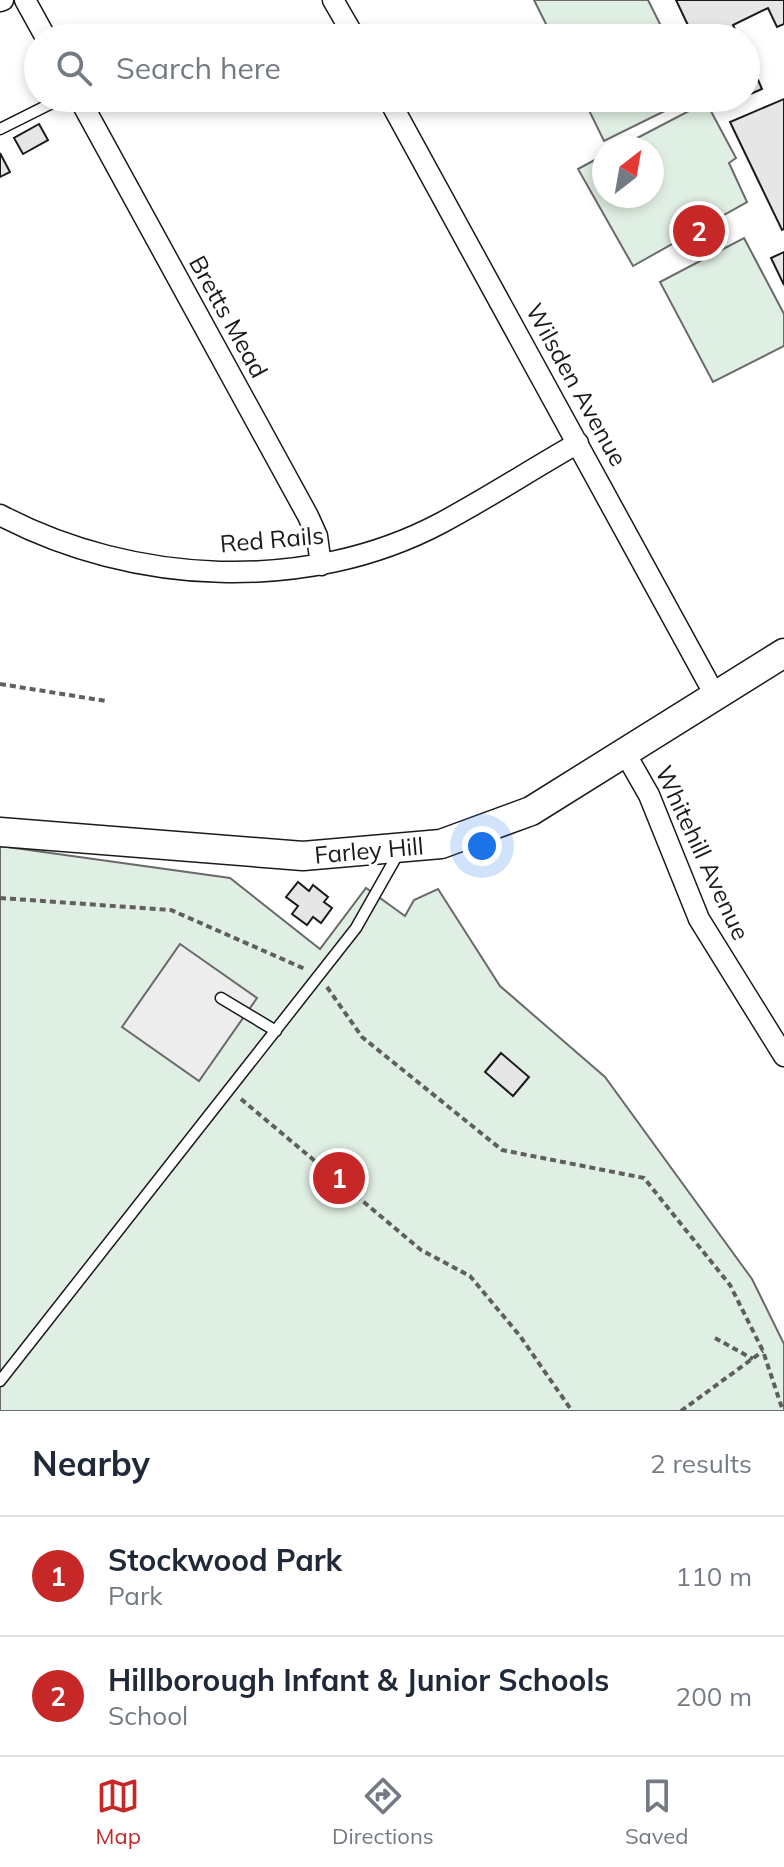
<!DOCTYPE html>
<style>
:root{--surface:#fff;--page:#f2f2f3;--text:#1f2937;--muted:#747a83;--line:#e0e1e3;--accent:#c62828}
body{margin:0;font-family:Mulish,sans-serif;background:var(--page);color:var(--text)}
.compass{position:absolute;left:592px;top:136px;width:72px;height:72px;border-radius:50%;background:var(--surface);box-shadow:0 4px 12px #0003;rotate:31deg}
.you{position:absolute;left:482px;top:846px;width:28px;height:28px;margin:-20px;border:6px solid #fff;border-radius:50%;background:#1a73e8;box-shadow:0 0 0 12px #1a73e833}
.badge{display:grid;place-items:center;width:52px;height:52px;border-radius:50%;background:var(--accent);color:#fff;font-size:26px;font-weight:700}
.pin{position:absolute;translate:-50% -50%;border:4px solid #fff;box-shadow:0 2px 8px #0006}
.list{margin:0;padding:0;list-style:none}
h2{display:flex;justify-content:space-between;align-items:center;height:104px;margin:0;padding:0 32px;font-size:34px}
h2 small{font-size:26px;font-weight:400;color:var(--muted)}
.list li{display:grid;grid-template-columns:52px 1fr auto;gap:24px;align-items:center;box-sizing:border-box;height:120px;padding:0 32px;border-top:2px solid var(--line)}
.list b{display:block;font-size:30px;white-space:nowrap}
.list p{margin:0;font-size:26px;white-space:nowrap;color:var(--muted)}
.list em{font-size:26px;font-style:normal;color:var(--muted)}
.icon{flex:none;width:44px;height:44px;fill:none;stroke:currentColor;stroke-width:2;stroke-linecap:round;stroke-linejoin:round}
.map{position:relative;flex:none;width:784px;height:1411px;overflow:hidden}
.search{position:absolute;background:var(--surface);box-shadow:0 4px 12px #0003;left:24px;right:24px;top:24px;height:88px;display:flex;align-items:center;gap:20px;box-sizing:border-box;padding:0 28px;border-radius:44px;color:var(--muted);font-size:30px}
.sheet{height:344px;background:var(--surface)}
nav{display:flex;justify-content:space-around;align-items:center;box-sizing:border-box;height:112px;border-top:2px solid var(--line);background:var(--surface);font-size:22px;color:var(--muted)}
nav a{display:grid;justify-items:center;gap:4px}
nav .on{color:var(--accent)}
.map>svg:first-child{display:block}
.green{fill:#e0efe3;stroke:#6a6a6a;stroke-width:2}
.parking{fill:#ededed;stroke:#6a6a6a;stroke-width:2}
.building{fill:#e6e6e6;stroke:#1a1a1a;stroke-width:2}
.lines{fill:none;stroke-linecap:round;stroke-linejoin:round}
.service-casing{stroke:#1a1a1a;stroke-width:13}
.minor-casing{stroke:#1a1a1a;stroke-width:23}
.secondary-casing{stroke:#1a1a1a;stroke-width:31}
.path{stroke:#5f5f5f;stroke-width:4;stroke-dasharray:6 4;stroke-linecap:butt}
.service{stroke:#fff;stroke-width:10}
.minor{stroke:#fff;stroke-width:20}
.secondary{stroke:#fff;stroke-width:28}
.labels{text-anchor:middle;stroke-width:6;stroke-linejoin:round;paint-order:stroke}
.street-label{font-size:24px;fill:#1a1a1a;stroke:#fff}
</style>
<div class="map">
<svg width="784" height="1411" viewBox="0 0 784 1411">
<rect width="100%" height="100%" fill="#fff"/>
<path class="green" d="M534,0h114l19,38h-114z
M583,98h108l-87,43z
M706,102l30,56 -7,5 18,39 -114,64 -55,-97 26,-14v41h48v-48h-34z
M744,238l40,76v32l-71,36 -53,-100z
M0,846l230,32 90,71 46,-61 39,28 9,-16 24,-11 62,97 105,91 147,202 32,65v67h-784z"/>
<path class="parking" d="M180,944l77,54 -58,83 -77,-54z"/>
<path class="building" d="M676,0h108v24l-7,3 -9,-19 -35,17 6,13h-45z
M752,66l10,23 -16,7v-27z
M784,99v130l-2,1 -52,-108z
M39,124l9,16 -25,14 -9,-16z
M0,153l10,19 -10,5z
M784,252v33l-13,-27z
M298,882l11,9 4,-6 15,12 -4,5 8,6 -11,15 -8,-6 -6,8 -15,-11 6,-8 -12,-9z
M501,1053l28,24 -16,19 -28,-24z"/>
<g class="lines">
<g class="service-casing">
<path id="service" d="M0,129l62,-31
M221,998l55,33
M0,1381l356,-453 43,-76"/>
</g>
<g class="minor-casing">
<path id="minor" d="M25,0l21,38
M333,0l22,38
M0,1l3,-1
M79,98l229,418 9,20 4,29
M388,98l328,599
M0,515c133,70 307,79 441,8 47,-25 91,-54 137,-80
M625,753l24,42 50,124 85,137"/>
</g>
<g class="secondary-casing">
<path id="secondary" d="M0,832l303,24 138,-12 90,-33 253,-158"/>
</g>
<path class="path" d="M0,684l106,17
M0,898l171,12 134,59
M327,987l35,50 140,113 142,28 86,107 33,66 20,60
M241,1099l180,151 49,26 50,60 52,75
M715,1338l38,21
M681,1411l82,-60"/>
<use href="#service" class="service"/>
<use href="#minor" class="minor"/>
<use href="#secondary" class="secondary"/>
</g>
<g class="labels">
<g class="street-label">
<text transform="translate(228 317) rotate(61)" y="8">Bretts Mead</text>
<text transform="translate(576 385) rotate(61)" y="8">Wilsden Avenue</text>
<text transform="translate(272 540) rotate(-5)" y="8">Red Rails</text>
<text transform="translate(369 851) rotate(-5)" y="8">Farley Hill</text>
<text transform="translate(702 853) rotate(65)" y="8">Whitehill Avenue</text>
</g>
</g>
</svg>
<svg class="compass" viewBox="-18 -18 36 36"><path d="M0-13l5 13h-10z" fill="#e53935"/><path d="M0 13l5-13h-10z" fill="#747a83"/></svg>
<div class="you"></div>
<div class="pin badge" style="left:339px;top:1178px">1</div>
<div class="pin badge" style="left:699px;top:231px">2</div>
<div class="search"><svg class="icon" aria-label="search" viewBox="0 0 24 24"><circle cx="10" cy="10" r="6"/><path d="M15 15l6 6"/></svg>Search here</div>
</div>
<section class="sheet">
<h2>Nearby<small>2 results</small></h2>
<ul class="list">
<li><span class="badge">1</span><div><b>Stockwood Park</b><p>Park</p></div><em>110 m</em></li>
<li><span class="badge">2</span><div><b>Hillborough Infant &amp; Junior Schools</b><p>School</p></div><em>200 m</em></li>
</ul>
</section>
<nav>
<a class="on"><svg class="icon" aria-label="map" viewBox="0 0 24 24"><path d="M3 6l6-2 6 2 6-2v14l-6 2-6-2-6 2zM9 4v14M15 6v14"/></svg>Map</a>
<a><svg class="icon" aria-label="directions" viewBox="0 0 24 24"><path d="M12 3l9 9-9 9-9-9zM9 14v-3h6M13 9l2 2-2 2"/></svg>Directions</a>
<a><svg class="icon" aria-label="saved" viewBox="0 0 24 24"><path d="M7 4h10v16l-5-4-5 4z"/></svg>Saved</a>
</nav>
